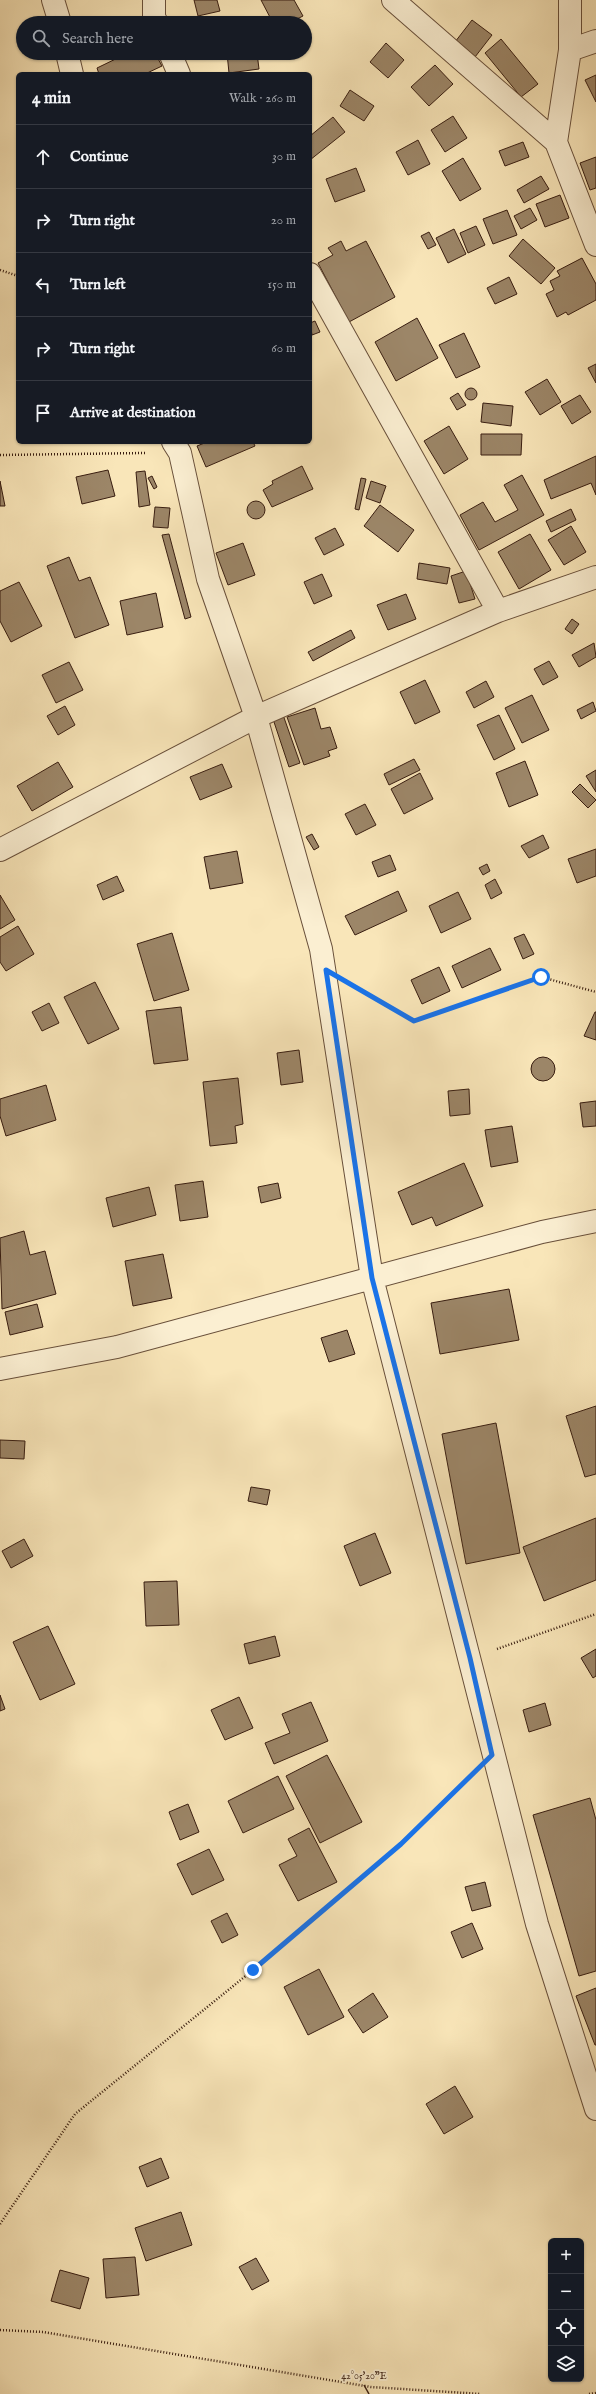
<!DOCTYPE html>
<meta charset="utf-8">
<style>
:root{--surface:#171b24;--page:#20242c;--text:#f1f3f6;--muted:#9ea1a6;--line:#363941}
body{margin:0;font-family:"IM FELL English",serif;background:var(--page);color:var(--text)}
.controls{position:absolute;right:12px;bottom:12px;display:grid;overflow:hidden;border-radius:6px;box-shadow:0 1px 3px #0004}
.controls button{width:36px;height:36px;display:grid;place-items:center;padding:0;border:0;border-bottom:1px solid var(--line);background:var(--surface);color:var(--text);font:20px sans-serif}
.stop{position:absolute;width:12px;height:12px;margin:-9px;border:3px solid #1a73e8;border-radius:50%;background:#fff}
.stop.end{background:#1a73e8;border-color:#fff;box-shadow:0 1px 4px #0008}
.list{margin:0;padding:0;list-style:none}
h2{display:flex;justify-content:space-between;align-items:center;height:52px;margin:0;padding:0 16px;font-size:17px}
h2 small{font-size:13px;font-weight:400;color:var(--muted)}
.list li{display:grid;grid-template-columns:26px 1fr auto;gap:12px;align-items:center;box-sizing:border-box;height:64px;padding:0 16px;border-top:1px solid var(--line)}
.list b{display:block;font-size:15px;white-space:nowrap}
.list em{font-size:13px;font-style:normal;color:var(--muted)}
.icon{flex:none;width:22px;height:22px;fill:none;stroke:currentColor;stroke-width:2;stroke-linecap:round;stroke-linejoin:round}
.map{position:relative;flex:none;width:596px;height:2394px;overflow:hidden}
.search{position:absolute;background:var(--surface);box-shadow:0 1px 3px #0004;left:16px;top:16px;width:296px;height:44px;display:flex;align-items:center;gap:10px;box-sizing:border-box;padding:0 14px;border-radius:22px;color:var(--muted);font-size:15px}
.panel{position:absolute;background:var(--surface);box-shadow:0 1px 3px #0004;left:16px;top:72px;width:296px;height:372px;border-radius:6px}
.map>svg:first-child{display:block}
.building{fill:#9c8668;stroke:#381d10}
.lines{fill:none;stroke-linecap:round;stroke-linejoin:round}
.street-casing{stroke:#684f3a;stroke-width:24}
.path{stroke:#381d10;stroke-width:2.5;stroke-dasharray:1 2;stroke-linecap:butt}
.street{stroke:#fbefd2;stroke-width:22}
.route{stroke:#1a73e8;stroke-width:5}
.ticks{fill:none;stroke:#381d10;stroke-width:1.5}
.ticks-label{font-size:10px;text-anchor:middle;fill:#381d10;stroke:#fbefd2;stroke-width:3.5;stroke-linejoin:round;paint-order:stroke}
</style>
<div class="map">
<svg width="596" height="2394" viewBox="0 0 596 2394">
<rect width="100%" height="100%" fill="#f9e6b9"/>
<filter id="stains"><feTurbulence type="fractalNoise" baseFrequency=".005" numOctaves="4"/><feColorMatrix values="0 0 0 0 .2 0 0 0 0 .09 0 0 0 0 .02 0 0 0 .5 -.17"/></filter>
<radialGradient id="worn" r=".72"><stop offset=".6" stop-color="#630" stop-opacity="0"/><stop offset="1" stop-color="#630" stop-opacity=".3"/></radialGradient>
<path class="building" d="M194,0h23l3,11 -22,5z
M261,0h33l9,16 -14,7h-16z
M472,20l20,15 -17,22 -20,-15z
M501,39l37,45 -17,13 -36,-44z
M386,43l18,17 -16,18 -18,-16z
M128,53h27l7,13 -17,8h-46l-2,-6z
M227,53h30l2,16 -30,4z
M435,65l18,19 -24,22 -18,-19z
M596,75v27l-11,-22z
M350,90l24,16 -10,15 -24,-15z
M453,116l14,22 -22,14 -14,-22z
M333,117l12,15 -35,28v-24z
M418,140l12,24 -22,11 -12,-23z
M523,142l6,15 -24,9 -6,-15z
M596,157v31l-6,2 -10,-27z
M463,158l18,31 -21,12 -18,-30z
M356,168l9,23 -30,11 -9,-23z
M541,176l8,13 -25,14 -7,-13z
M560,195l9,23 -24,9 -9,-23z
M530,208l7,12 -16,9 -7,-13z
M507,210l10,25 -24,9 -10,-25z
M476,226l9,19 -17,8 -8,-20z
M454,229l12,25 -18,9 -12,-25z
M429,232l7,13 -8,4 -7,-13z
M523,239l32,29 -14,16 -32,-28z
M341,241l5,10 20,-10 29,56 -46,25 -31,-59 15,-8 -5,-7z
M582,258l14,26v16l-28,15 -2,-3 -9,5 -11,-23 8,-4 -4,-9 10,-5 -3,-5z
M509,277l8,17 -22,10 -8,-16z
M417,318l21,40 -42,23 -21,-39z
M315,321l5,11 -8,3 -2,-12z
M464,333l16,34 -24,11 -17,-33z
M596,364v19l-8,-15z
M547,379l14,23 -21,13 -15,-23z
M465 394a6 6 0 1 1 12 0a6 6 0 1 1-12 0Z
M458,393l8,12 -9,5 -7,-12z
M580,395l11,17 -19,12 -11,-18z
M483,403l30,3 -2,20 -30,-4z
M449,426l19,33 -24,15 -20,-33z
M481,434h41l-1,21h-40z
M207,442h46l2,4 -49,21 -9,-21z
M596,456v39l-5,-12 -40,16 -7,-19z
M302,466l11,23 -41,18 -9,-17 10,-6 -1,-3z
M108,470l7,26 -33,8 -6,-27z
M145,471l5,34 -11,2 -3,-35z
M522,475l22,40 -65,35 -19,-35 23,-13 12,20 23,-12 -14,-25z
M152,476l5,11 -3,2 -6,-11z
M361,478l5,1 -7,31 -4,-1z
M0,481l5,25h-5z
M371,481l15,5 -6,17 -14,-5z
M247 510a9 9 0 1 1 18 0a9 9 0 1 1-18 0Z
M380,505l34,25 -16,22 -34,-26z
M155,507l15,1 -2,20 -15,-1z
M571,509l5,11 -25,12 -5,-11z
M571,526l15,26 -22,13 -16,-25z
M335,528l9,17 -20,10 -9,-17z
M169,534l22,83 -6,2 -23,-84z
M530,534l21,36 -32,19 -21,-37z
M243,543l12,32 -27,10 -12,-32z
M69,557l10,24 11,-4 19,48 -34,13 -28,-72z
M419,563l31,5 -3,16 -30,-5z
M466,571l9,28 -16,4 -8,-27z
M322,574l10,22 -18,8 -10,-22z
M19,582l23,44 -31,16 -11,-21v-30z
M156,593l7,34 -36,8 -7,-34z
M406,594l10,25 -28,11 -11,-25z
M572,619l7,5 -7,10 -7,-5z
M351,630l4,8 -42,23 -5,-9z
M594,643l2,14 -17,10 -7,-12z
M549,661l9,16 -15,8 -9,-16z
M69,662l14,28 -27,13 -14,-28z
M425,680l15,32 -25,12 -15,-32z
M486,681l8,16 -20,11 -8,-16z
M532,695l17,35 -27,13 -17,-35z
M593,702l3,9 -15,8 -4,-9z
M65,706l10,19 -17,10 -11,-19z
M315,708l6,21 9,-2 7,21 -9,3 2,5 -26,9 -17,-48z
M282,712l18,51 -11,4 -17,-51z
M499,715l16,34 -21,11 -17,-35z
M414,759l6,11 -31,15 -5,-11z
M525,761l13,34 -29,12 -13,-34z
M58,762l15,25 -41,24 -15,-25z
M222,764l10,23 -32,13 -10,-23z
M596,770v22l-10,-16z
M420,773l13,26 -29,15 -13,-25z
M580,784l16,16 -8,8 -16,-16z
M365,804l11,21 -20,10 -11,-21z
M312,834l7,13 -5,3 -8,-13z
M543,835l6,13 -20,10 -8,-12z
M596,849v27l-19,7 -9,-24z
M237,851l6,32 -33,6 -6,-32z
M390,855l6,15 -18,7 -6,-15z
M487,864l3,7 -7,4 -4,-7z
M117,876l7,15 -21,9 -6,-15z
M495,879l7,14 -11,6 -6,-14z
M398,891l9,20 -52,24 -10,-19z
M458,892l13,27 -30,14 -12,-27z
M0,895l15,25 -15,9z
M18,926l16,28 -28,17 -6,-9v-25z
M172,933l17,57 -35,11 -17,-57z
M524,934l10,20 -11,5 -9,-21z
M490,948l11,22 -39,18 -10,-22z
M439,967l11,24 -28,13 -11,-24z
M95,982l24,47 -31,15 -24,-47z
M49,1003l10,20 -17,8 -10,-19z
M181,1007l7,53 -34,4 -8,-53z
M595,1012h1v28l-12,-4z
M299,1050l4,32 -22,3 -4,-32z
M531 1069a12 12 0 1 1 24 0a12 12 0 1 1-24 0Z
M238,1078l5,46 -8,2 2,17 -27,3 -7,-64z
M46,1085l10,35 -50,16 -6,-20v-17z
M469,1089l1,25 -20,2 -2,-25z
M596,1101v25l-13,1 -3,-24z
M512,1126l6,36 -27,5 -6,-37z
M464,1163l19,43 -47,20 -4,-9 -20,8 -14,-33z
M203,1181l5,36 -28,4 -5,-36z
M278,1183l3,15 -20,5 -3,-16z
M149,1187l7,28 -43,12 -7,-29z
M24,1231l6,24 15,-4 11,43 -54,15 -2,-71z
M163,1254l9,44 -39,8 -8,-45z
M509,1289l10,51 -79,14 -9,-51z
M37,1304l6,23 -33,8 -5,-23z
M347,1330l8,24 -26,8 -8,-24z
M596,1406v68l-11,3 -19,-61z
M496,1423l24,130 -54,11 -24,-130z
M0,1440l25,1 -1,18 -24,-1z
M251,1487l19,3 -3,15 -19,-4z
M596,1518v62l-52,21 -21,-54z
M375,1533l16,40 -31,13 -16,-40z
M24,1539l9,17 -22,12 -9,-17z
M177,1581l2,44 -33,1 -2,-44z
M48,1626l27,58 -35,16 -27,-58z
M275,1636l5,20 -31,8 -5,-20z
M596,1649v27l-3,2 -12,-20z
M0,1695l5,14 -5,2z
M239,1697l14,31 -28,12 -14,-30z
M311,1702l17,39 -54,23 -9,-21 25,-10 -8,-19z
M545,1703l6,22 -22,7 -6,-22z
M327,1755l35,67 -42,21 -34,-67z
M278,1776l16,33 -51,24 -15,-32z
M590,1798l6,22v151l-17,5 -46,-161z
M188,1804l11,28 -19,8 -11,-28z
M309,1828l28,54 -39,19 -19,-36 18,-9 -9,-17z
M209,1849l15,31 -32,15 -15,-31z
M485,1882l6,24 -19,5 -7,-24z
M227,1913l11,22 -16,8 -11,-22z
M472,1923l11,26 -21,9 -11,-26z
M319,1969l25,48 -36,18 -24,-48z
M596,1988v57h-1l-19,-49z
M373,1993l15,24 -25,16 -15,-23z
M455,2086l18,31 -29,17 -18,-30z
M161,2158l8,20 -22,9 -8,-20z
M181,2212l11,33 -46,16 -11,-33z
M135,2257l4,38 -33,3 -3,-39z
M256,2258l13,23 -17,9 -13,-23z
M60,2270l29,8 -9,31 -29,-8z"/>
<g class="lines">
<g class="street-casing">
<path id="street" d="M53,0l7,23
M154,0v17l3,6
M393,0l163,142 40,103
M570,50l26,-9
M67,53l5,21
M170,53l9,21
M556,142l14,-92v-50
M310,274l188,337
M173,442l7,11 28,126 48,138 65,232 51,329 165,646 59,185
M0,850l256,-133 242,-106 98,-34
M0,1369l117,-22 425,-115 54,-11"/>
</g>
<path class="path" d="M0,270l18,6
M0,455l145,-2
M357,988l57,33 127,-44 55,15
M497,1649l99,-35
M0,2224l75,-110 178,-144 148,-126 68,-67
M0,2330l43,2 328,55 110,7
M589,2394l7,-1"/>
<use href="#street" class="street"/>
</g>
<g class="lines">
<path class="route" d="M253,1970l148,-126 91,-89 -22,-97 -98,-380 -46,-308 88,51 127,-44"/>
</g>
<path class="ticks" d="M364,2385l5,9"/>
<g class="ticks-label">
<text x="364" y="2379">42°05'20"E</text>
</g>
<rect width="100%" height="100%" filter="url(#stains)"/>
<rect width="100%" height="100%" fill="url(#worn)"/>
</svg>
<div class="controls">
<button>+</button>
<button>−</button>
<button><svg class="icon" aria-label="locate" viewBox="0 0 24 24"><circle cx="12" cy="12" r="6"/><path d="M12 2v4M12 18v4M2 12h4M18 12h4"/></svg></button>
<button><svg class="icon" aria-label="layers" viewBox="0 0 24 24"><path d="M12 4l9 5-9 5-9-5zM3 14l9 5 9-5"/></svg></button>
</div>
<div class="stop" style="left:541px;top:977px"></div>
<div class="stop end" style="left:253px;top:1970px"></div>
<div class="search"><svg class="icon" aria-label="search" viewBox="0 0 24 24"><circle cx="10" cy="10" r="6"/><path d="M15 15l6 6"/></svg>Search here</div>
<section class="panel">
<h2>4 min<small>Walk · 260 m</small></h2>
<ul class="list">
<li><svg class="icon" aria-label="ahead" viewBox="0 0 24 24"><path d="M12 20V5M6 11l6-6 6 6"/></svg><div><b>Continue</b></div><em>30 m</em></li>
<li><svg class="icon" aria-label="right" viewBox="0 0 24 24"><path d="M7 20v-9h11M14 6l5 5-5 5"/></svg><div><b>Turn right</b></div><em>20 m</em></li>
<li><svg class="icon" aria-label="left" viewBox="0 0 24 24"><path d="M17 20v-9H6M10 6l-5 5 5 5"/></svg><div><b>Turn left</b></div><em>150 m</em></li>
<li><svg class="icon" aria-label="right" viewBox="0 0 24 24"><path d="M7 20v-9h11M14 6l5 5-5 5"/></svg><div><b>Turn right</b></div><em>60 m</em></li>
<li><svg class="icon" aria-label="arrive" viewBox="0 0 24 24"><path d="M6 21V4h12l-3 4 3 4H6"/></svg><div><b>Arrive at destination</b></div></li>
</ul>
</section>
</div>
